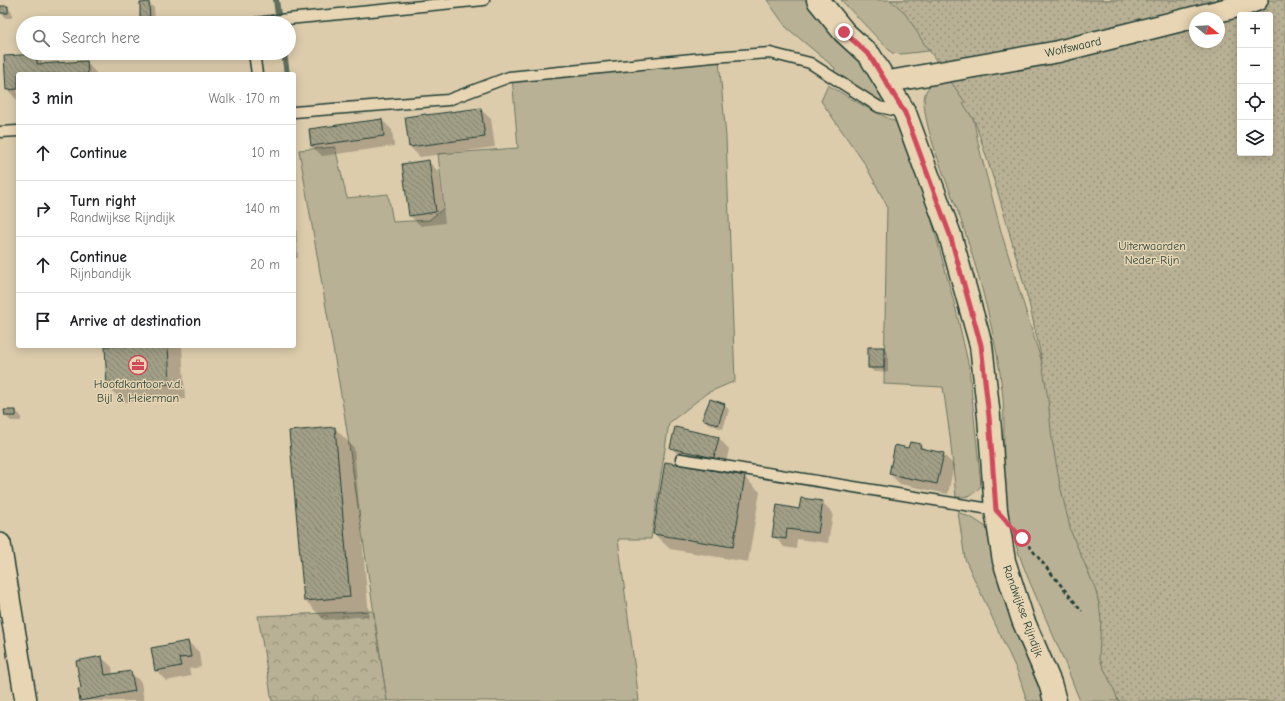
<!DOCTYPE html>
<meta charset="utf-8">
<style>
:root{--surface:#fff;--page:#f6f6f6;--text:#202124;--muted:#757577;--line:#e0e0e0}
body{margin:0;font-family:"Comic Neue",sans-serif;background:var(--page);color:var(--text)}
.controls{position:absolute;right:12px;top:12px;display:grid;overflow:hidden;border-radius:4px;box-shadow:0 2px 10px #0003}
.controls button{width:36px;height:36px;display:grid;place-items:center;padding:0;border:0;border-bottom:1px solid var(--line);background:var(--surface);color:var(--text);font:20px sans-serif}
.compass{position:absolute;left:1189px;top:12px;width:36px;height:36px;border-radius:50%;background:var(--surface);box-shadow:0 2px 10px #0003;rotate:108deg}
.stop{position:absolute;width:12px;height:12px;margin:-9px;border:3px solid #d1495b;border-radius:50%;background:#fff}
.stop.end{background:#d1495b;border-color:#fff;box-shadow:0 1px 4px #0008}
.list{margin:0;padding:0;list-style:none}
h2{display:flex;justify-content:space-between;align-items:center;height:52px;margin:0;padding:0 16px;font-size:17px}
h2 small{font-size:13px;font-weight:400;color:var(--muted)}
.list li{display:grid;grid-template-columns:26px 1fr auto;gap:12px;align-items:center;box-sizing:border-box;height:56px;padding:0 16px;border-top:1px solid var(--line)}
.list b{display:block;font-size:15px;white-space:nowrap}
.list p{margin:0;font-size:13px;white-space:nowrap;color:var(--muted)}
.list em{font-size:13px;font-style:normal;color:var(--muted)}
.icon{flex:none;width:22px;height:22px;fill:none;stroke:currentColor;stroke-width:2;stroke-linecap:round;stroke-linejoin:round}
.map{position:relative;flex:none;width:1285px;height:701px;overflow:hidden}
.search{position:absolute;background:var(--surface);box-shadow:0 2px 10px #0003;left:16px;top:16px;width:280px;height:44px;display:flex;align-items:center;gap:10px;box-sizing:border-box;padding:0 14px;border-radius:22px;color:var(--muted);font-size:15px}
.panel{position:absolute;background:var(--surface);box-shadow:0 2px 10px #0003;left:16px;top:72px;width:280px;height:276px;border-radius:4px}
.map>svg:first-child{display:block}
.green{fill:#b9b195;stroke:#6c7764}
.forest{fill:url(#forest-crowns);stroke:#6c7764}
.park{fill:url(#park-dots);stroke:#6c7764;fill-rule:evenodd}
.shadow{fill:#0003}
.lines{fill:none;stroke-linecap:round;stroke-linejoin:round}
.stream{stroke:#606e5d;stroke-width:6}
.building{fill:url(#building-back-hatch);stroke:#1f3d34}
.lane-casing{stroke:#1f3d34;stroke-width:13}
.street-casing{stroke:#1f3d34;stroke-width:24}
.secondary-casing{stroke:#1f3d34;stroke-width:25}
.path{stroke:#1f3d34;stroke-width:2.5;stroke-dasharray:4 3;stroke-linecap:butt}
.lane{stroke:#e8d5b3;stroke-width:10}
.street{stroke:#e8d5b3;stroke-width:21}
.secondary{stroke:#e8d5b3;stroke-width:22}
.route{stroke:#d1495b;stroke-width:5}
.labels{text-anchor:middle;stroke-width:3;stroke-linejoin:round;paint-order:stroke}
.street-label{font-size:12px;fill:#1f3d34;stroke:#e8d5b3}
.park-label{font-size:12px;fill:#2e493e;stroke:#e8d5b3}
.poi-label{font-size:12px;fill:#1f3d34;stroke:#e8d5b3}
</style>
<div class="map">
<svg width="1285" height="701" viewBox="0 0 1285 701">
<defs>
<pattern id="forest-crowns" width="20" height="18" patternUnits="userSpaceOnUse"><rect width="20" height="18" fill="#b9b195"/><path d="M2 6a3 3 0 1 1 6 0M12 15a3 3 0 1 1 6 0" fill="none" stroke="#96917a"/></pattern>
<pattern id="park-dots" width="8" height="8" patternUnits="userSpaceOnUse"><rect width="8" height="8" fill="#b9b195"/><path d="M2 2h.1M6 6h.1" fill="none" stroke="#96917a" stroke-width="1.8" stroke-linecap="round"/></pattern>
<pattern id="building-back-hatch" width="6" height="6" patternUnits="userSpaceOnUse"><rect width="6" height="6" fill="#a29f87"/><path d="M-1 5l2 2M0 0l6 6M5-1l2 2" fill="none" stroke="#83836f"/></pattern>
</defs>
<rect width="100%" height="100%" fill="#dcccac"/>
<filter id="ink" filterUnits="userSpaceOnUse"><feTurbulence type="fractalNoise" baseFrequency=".025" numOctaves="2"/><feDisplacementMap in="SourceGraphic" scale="8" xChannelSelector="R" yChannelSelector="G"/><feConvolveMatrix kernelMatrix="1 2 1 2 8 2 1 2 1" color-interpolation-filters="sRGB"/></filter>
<g filter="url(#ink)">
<path class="green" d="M767,0h43l53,64 23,35 -7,1 -45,-28 1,-4 -49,-41z
M841,0h354l-240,48 -54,6 -9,-1 -2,-2z
M719,60l7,77 9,244 -28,12 -38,30 -18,116h-33l21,162h-252l-42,-283 -46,-268 36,-3 12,51 41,-4 5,28 36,-2 15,-12 -6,-54 80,-6 -6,-72z
M959,75l10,22 10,50 23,88 42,134 41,172 16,72 184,88h-205c-7,-17 -13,-34 -20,-50 -19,-45 -42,-88 -52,-136 -8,-39 -2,-79 -5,-118 -6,-58 -22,-116 -40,-171 -9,-28 -45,-107 -38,-132 5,-15 21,-16 34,-19z
M828,85l41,24 27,13 34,92 26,96 13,57 12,119c-9,10 -12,11 -25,11l-6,-61 -7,-49 -59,-3 3,-178 -22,-42 -44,-63z
M958,512l16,7 12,8 15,64 43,110h-17l-9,-28 -53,-114z"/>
<path class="forest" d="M373,611l14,90h-115l-14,-85z"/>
<path class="park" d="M890,0h395v701h-167l-3,-9 -16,-34 2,-38 -2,-17 -4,-15 -24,-56 -11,-47 -8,-45 -4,-41 -8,-48 -12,-52 -29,-103 -24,-74 -12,-19 2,-1 -34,-49c-10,-12 -16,-26 -25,-38 -4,-6 -10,-10 -16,-15zM1240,15h30v138h-30zM1195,18h24v24h-24z"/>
<path class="shadow" d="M149,3l5,5 1,15h-12l-2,-2z
M0,7h7l5,5v6h-6l-5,-5z
M76,53h46v2l-43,1z
M36,55l10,10 40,-3 11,12h-79l-1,26 -10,-11 -2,-32z
M480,109l11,10 4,28 -75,10 -10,-10 -4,-30 21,-1z
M382,120l10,10 2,16 -72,10 -10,-10z
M428,161l11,11 6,51 -24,3 -11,-10z
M294,185l4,73h-4z
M106,346h76l3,53 -62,3 -15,-15z
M883,348l5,5v19h-14l-5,-5z
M724,405l5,5 -6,19 -14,-5 -5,-5z
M16,411l5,5v5h-10l-5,-5z
M335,428l19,20 15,168 -45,4 -19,-20z
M676,428l43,10 10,11 -4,19 -43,-10 -11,-10z
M920,445l6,5 17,4 11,11 -6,29 -48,-10 -10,-10z
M744,477l16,15 -12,70 -78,-13 -16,-15z
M822,502l11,11 -5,30 -31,-4 -1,10 -12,-2 -10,-11 26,-26z
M188,642l11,10 2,15 -12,2 2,7 -25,5 -10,-11z
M101,657l11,10 1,8 17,-3 11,10 3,19h-63l2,-12z"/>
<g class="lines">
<path class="stream" d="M276,0l3,22
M284,53l3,21"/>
</g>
<path class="building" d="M149,2l1,19 -10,1v-19z
M0,6h8v7h-8z
M79,20h33v3h-33z
M37,54v10l50,-3 1,13h-70v15l-12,1 -2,-34z
M481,108l4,29 -76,10 -4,-30 21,-3v1z
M382,119l2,17 -73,10 -2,-17z
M429,160l7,52 -27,4 -7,-52z
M105,346h63l2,38 -63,3z
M868,347h16v21h-16z
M710,399l15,5 -7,21 -16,-6z
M4,410h12v6h-11z
M335,427l15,170 -46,4 -15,-170z
M675,427l44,10 -5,21 -44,-10z
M910,442l11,2 -1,4 24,5 -7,31 -48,-10 6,-29 13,3z
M665,462l80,14 -12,71 -80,-13z
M801,498l22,3 -5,32 -31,-4 -1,10 -14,-2 5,-32 22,4z
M188,641l3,16 -12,1 2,8 -26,5 -4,-23z
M102,656l3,19 26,-4 4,20 -55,10 -2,-12 3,-1 -5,-27z"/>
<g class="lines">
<g class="lane-casing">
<path id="lane" d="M256,23l32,-4 196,-19
M254,53l3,21
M294,112l154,-12 61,-23 204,-20 57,-4 40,10 69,44 24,5
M0,132l18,-1
M681,459l315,51"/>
</g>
<g class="street-casing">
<path id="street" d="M886,82l170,-30 191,-48 10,-4
M0,544l26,157"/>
</g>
<g class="secondary-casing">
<path id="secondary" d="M818,0l26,32 26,24 35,57 45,122 31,110 8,72 7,93 8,51 19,59 27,63 5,18"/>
</g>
<path class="path" d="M1024,540l58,71"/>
<use href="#lane" class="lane"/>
<use href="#street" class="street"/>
<use href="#secondary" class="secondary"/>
</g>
</g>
<g class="lines" filter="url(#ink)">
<path class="route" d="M844,32l26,24 35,57 45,122 31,110 8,72 7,93 26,28"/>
</g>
<defs>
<g id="office-ring" transform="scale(1)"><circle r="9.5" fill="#e8d5b3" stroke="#d1495b" stroke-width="1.5"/><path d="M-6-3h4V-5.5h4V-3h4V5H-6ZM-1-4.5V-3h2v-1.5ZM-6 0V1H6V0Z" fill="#d1495b"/></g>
</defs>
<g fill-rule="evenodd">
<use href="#office-ring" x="138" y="365"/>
</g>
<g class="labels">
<g class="street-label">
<text transform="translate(1073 47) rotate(-13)" y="4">Wolfswaard</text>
<text transform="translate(1023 611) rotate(70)" y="4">Randwijkse Rijndijk</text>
</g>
<g class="park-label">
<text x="1152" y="250">Uiterwaarden<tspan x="1152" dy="14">Neder-Rijn</tspan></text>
</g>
<g class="poi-label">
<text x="138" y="388">Hoofdkantoor v.d.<tspan x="138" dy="14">Bijl &amp; Heierman</tspan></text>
</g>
</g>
</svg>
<div class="controls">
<button>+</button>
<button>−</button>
<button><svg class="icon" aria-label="locate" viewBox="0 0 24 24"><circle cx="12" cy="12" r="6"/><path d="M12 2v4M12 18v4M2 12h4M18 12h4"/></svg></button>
<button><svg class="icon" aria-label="layers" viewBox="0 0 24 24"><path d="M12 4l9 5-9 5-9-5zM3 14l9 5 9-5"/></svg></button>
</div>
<svg class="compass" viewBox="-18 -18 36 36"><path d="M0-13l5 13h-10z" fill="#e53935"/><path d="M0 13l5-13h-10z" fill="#757577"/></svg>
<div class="stop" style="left:1022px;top:538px"></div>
<div class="stop end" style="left:844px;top:32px"></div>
<div class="search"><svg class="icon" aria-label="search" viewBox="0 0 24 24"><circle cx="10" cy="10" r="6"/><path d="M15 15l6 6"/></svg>Search here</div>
<section class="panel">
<h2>3 min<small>Walk · 170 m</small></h2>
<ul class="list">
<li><svg class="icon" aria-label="ahead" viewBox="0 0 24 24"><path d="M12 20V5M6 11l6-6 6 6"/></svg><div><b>Continue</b></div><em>10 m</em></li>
<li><svg class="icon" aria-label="right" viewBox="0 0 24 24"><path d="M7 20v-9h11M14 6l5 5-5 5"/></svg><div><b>Turn right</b><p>Randwijkse Rijndijk</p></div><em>140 m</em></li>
<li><svg class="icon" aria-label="ahead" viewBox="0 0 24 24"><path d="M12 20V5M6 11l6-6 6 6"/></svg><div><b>Continue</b><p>Rijnbandijk</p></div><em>20 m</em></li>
<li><svg class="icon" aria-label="arrive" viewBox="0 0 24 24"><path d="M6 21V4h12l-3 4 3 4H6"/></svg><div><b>Arrive at destination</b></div></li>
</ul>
</section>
</div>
